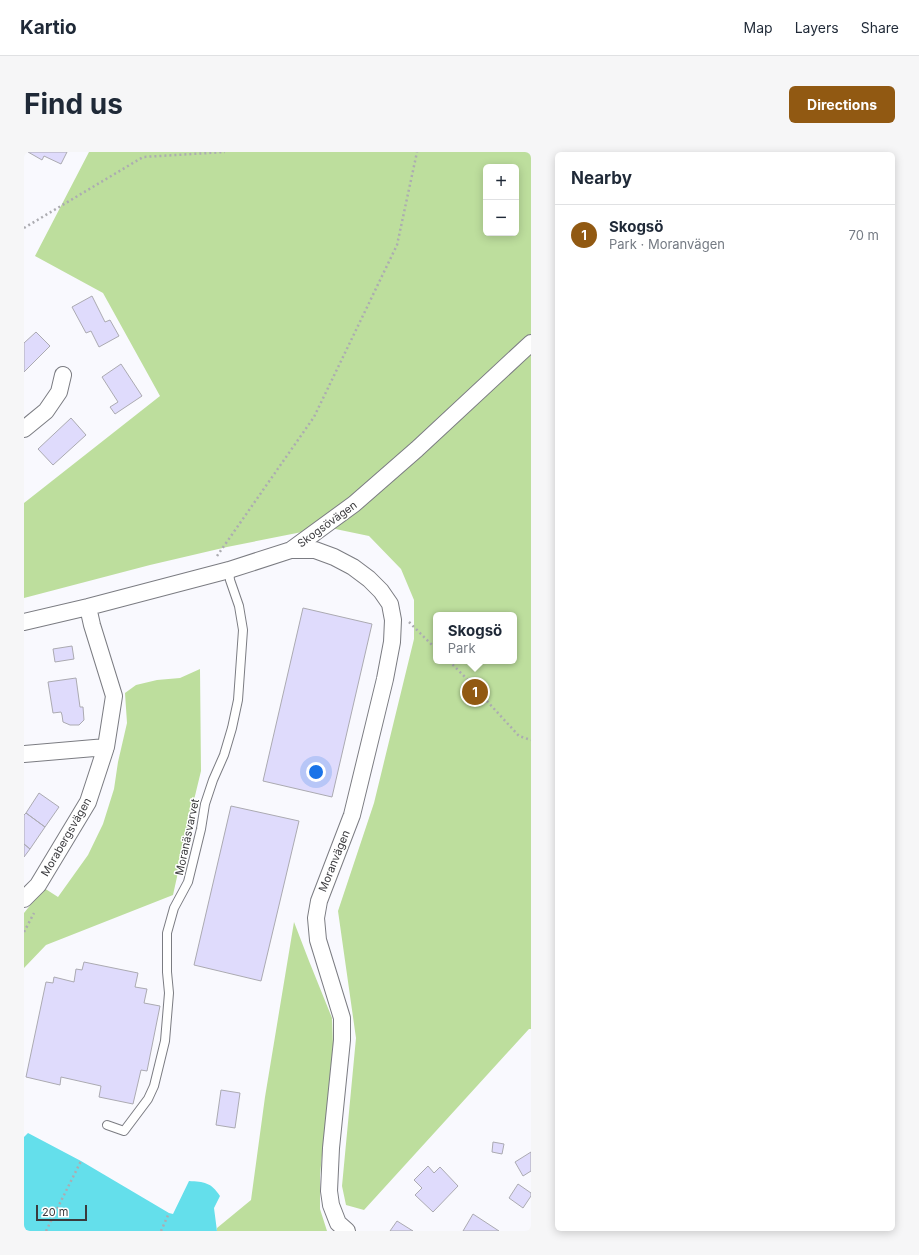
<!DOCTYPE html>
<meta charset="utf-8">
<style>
:root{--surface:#fff;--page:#f6f6f7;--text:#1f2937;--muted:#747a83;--line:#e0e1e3;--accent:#915912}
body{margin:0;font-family:Inter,sans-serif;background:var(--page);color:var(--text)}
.controls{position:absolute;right:12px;top:12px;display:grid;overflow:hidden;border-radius:6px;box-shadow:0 2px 10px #0003}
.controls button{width:36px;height:36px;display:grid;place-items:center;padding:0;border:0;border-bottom:1px solid var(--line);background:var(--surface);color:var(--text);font:20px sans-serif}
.scale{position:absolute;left:12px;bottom:10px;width:51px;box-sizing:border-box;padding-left:4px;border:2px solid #3a3a3d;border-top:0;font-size:11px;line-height:14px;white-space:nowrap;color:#3a3a3d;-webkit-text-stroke:3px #fff;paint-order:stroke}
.you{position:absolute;left:292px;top:620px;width:14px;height:14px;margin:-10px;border:3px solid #fff;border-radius:50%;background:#1a73e8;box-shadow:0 0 0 6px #1a73e833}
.badge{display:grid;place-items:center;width:26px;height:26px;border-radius:50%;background:var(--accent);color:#fff;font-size:13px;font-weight:700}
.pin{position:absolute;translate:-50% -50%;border:2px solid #fff;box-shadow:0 1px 4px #0006}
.popup{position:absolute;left:409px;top:460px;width:84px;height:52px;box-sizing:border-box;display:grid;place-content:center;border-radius:6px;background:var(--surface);filter:drop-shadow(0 1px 3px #0005);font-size:13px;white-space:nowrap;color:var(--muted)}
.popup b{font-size:15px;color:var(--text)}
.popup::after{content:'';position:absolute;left:50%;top:100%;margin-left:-8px;border:8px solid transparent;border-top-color:var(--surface)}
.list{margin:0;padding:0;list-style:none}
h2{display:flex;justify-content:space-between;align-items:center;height:52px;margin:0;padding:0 16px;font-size:17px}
h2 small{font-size:13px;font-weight:400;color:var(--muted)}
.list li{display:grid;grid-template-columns:26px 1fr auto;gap:12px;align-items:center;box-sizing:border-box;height:60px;padding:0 16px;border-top:1px solid var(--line)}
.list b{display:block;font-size:15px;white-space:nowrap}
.list p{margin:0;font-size:13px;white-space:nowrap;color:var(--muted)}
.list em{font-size:13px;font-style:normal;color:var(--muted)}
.map{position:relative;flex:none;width:507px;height:1079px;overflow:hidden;border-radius:6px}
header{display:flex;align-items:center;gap:24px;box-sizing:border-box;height:56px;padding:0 20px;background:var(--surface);border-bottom:1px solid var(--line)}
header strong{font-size:19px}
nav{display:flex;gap:22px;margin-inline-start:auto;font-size:14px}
.intro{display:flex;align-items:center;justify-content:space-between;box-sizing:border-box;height:96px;padding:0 24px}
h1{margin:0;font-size:28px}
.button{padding:10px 18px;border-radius:6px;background:var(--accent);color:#fff;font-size:14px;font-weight:700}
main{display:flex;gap:24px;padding:0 24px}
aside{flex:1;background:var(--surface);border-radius:6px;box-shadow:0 2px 10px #0003}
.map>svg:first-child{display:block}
.green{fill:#bdde9d;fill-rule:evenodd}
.water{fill:#64dfeb}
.building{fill:#dfdbfc;stroke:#abaab1}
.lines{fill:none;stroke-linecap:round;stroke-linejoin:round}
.lane-casing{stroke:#7b7c82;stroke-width:10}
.street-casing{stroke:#7b7c82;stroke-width:18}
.path{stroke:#acacb1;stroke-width:2.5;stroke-dasharray:2 3;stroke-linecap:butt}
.lane{stroke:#fff;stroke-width:8}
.street{stroke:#fff;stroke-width:16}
.labels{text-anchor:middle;stroke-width:3;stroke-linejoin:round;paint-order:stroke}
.street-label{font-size:11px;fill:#3a3a3d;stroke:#fff}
</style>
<header>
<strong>Kartio</strong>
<nav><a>Map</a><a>Layers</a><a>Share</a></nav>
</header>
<div class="intro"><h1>Find us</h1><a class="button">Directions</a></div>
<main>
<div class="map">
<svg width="507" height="1079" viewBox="0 0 507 1079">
<rect width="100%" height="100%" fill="#f9f9fe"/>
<path class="green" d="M65,0h442v877h-2l-165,181 -18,-5 -4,-19 14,-148 -18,-127 36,-108 40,-164v-39l-13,-31 -32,-33 -48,-10 -19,6 -75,15 -77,18 -126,33v-95l136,-107 -57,-103 -68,-37zM462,15h30v66h-30zM412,463h78v46h-78z
M176,517l1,102 -7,29 -21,95 -127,50 -22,23v-55l20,-25 14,9 30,-42 15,-31 11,-35 4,-27 9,-39 -2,-30 11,-8 21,-5 23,-2z
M270,770l15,39 23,57 1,27 -13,130v34l7,22h-110v-3l34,-28 14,-103z"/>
<path class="water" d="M4,981l53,28 88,52 4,1 16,-33c15,1 22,1 31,15l-6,12 3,23h-193v-94z"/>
<path class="building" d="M4,0h39l-6,12 -17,-8 -2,4z
M68,144l13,26 5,-2 9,16 -20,11 -8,-16 -5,2 -14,-26z
M12,180l14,14 -26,26v-29z
M97,212l21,32 -27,18 -5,-7 8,-5 -16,-25z
M47,266l15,17 -33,30 -15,-16z
M279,456l69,16 -40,173 -69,-16z
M48,494l2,13 -19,3 -2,-13z
M52,526l4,29h3l1,13 -5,5h-9l-7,-3 -1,-7 -1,-3 -8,1 -5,-31z
M15,641l20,14 -14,20 -19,-14z
M207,654l68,15 -38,160 -67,-16z
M2,661l19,14 -15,22 -6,-5v-29z
M0,692l6,5 -6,8z
M60,810l54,11 -3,14 12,2 -3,14 16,3 -13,65 -6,-1 -8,34 -34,-7 2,-11 -40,-9 -1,8 -34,-8 20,-95 7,1 1,-6 20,5 2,-13 6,1z
M197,938l19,3 -5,35 -19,-3z
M469,990l11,2 -2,10 -10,-2z
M507,1000v19l-8,5 -8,-14z
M404,1014l6,7 6,-6 18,19 -25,26 -18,-17 7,-7 -8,-8z
M494,1032l13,9v3l-8,12 -14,-10z
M449,1062l26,17h-36z
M373,1069l16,10h-23z"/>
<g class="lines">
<g class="lane-casing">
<path id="lane" d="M83,973l17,6 24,-32 6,-13 11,-45 4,-48 -2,-21v-39l7,-25 14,-26 13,-53 4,-25 8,-24 11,-25 8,-27 6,-28 5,-70 -4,-24 -9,-26 -1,-10"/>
</g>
<g class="street-casing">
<path id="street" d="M0,277l22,-18 13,-19 4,-17
M267,398h24l19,7 19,10 16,12 12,12 9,13 3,16 -1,22 -7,37 -33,136 -33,86 -3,17 2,22 24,78v22l-11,108 -2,43 2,14 7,18 9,8
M0,470l64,-15 141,-37 62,-20 63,-46 63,-55 114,-106
M0,602l82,-7
M0,747l14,-14 50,-83 18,-55 8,-51 -22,-71 -4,-18"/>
</g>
<path class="path" d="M0,76l119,-71 82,-5
M193,404l97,-139 83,-172 20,-93
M385,470l27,27
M425,509l15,15 55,60 12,4
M0,780l10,-19
M22,1079l35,-70
M137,1079l8,-18"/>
<use href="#lane" class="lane"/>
<use href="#street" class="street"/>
</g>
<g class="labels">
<g class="street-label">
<text transform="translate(303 372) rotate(-36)" y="4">Skogsövägen</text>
<text transform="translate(42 685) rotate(-60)" y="4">Morabergsvägen</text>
<text transform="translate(163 685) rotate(-78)" y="4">Moranäsvarvet</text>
<text transform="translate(310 709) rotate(-68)" y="4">Moranvägen</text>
</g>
</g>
</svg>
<div class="controls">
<button>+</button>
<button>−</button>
</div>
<div class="scale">20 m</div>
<div class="you"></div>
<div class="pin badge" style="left:451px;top:540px">1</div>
<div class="popup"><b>Skogsö</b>Park</div>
</div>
<aside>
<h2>Nearby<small></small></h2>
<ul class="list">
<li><span class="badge">1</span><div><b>Skogsö</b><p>Park · Moranvägen</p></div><em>70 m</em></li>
</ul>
</aside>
</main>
